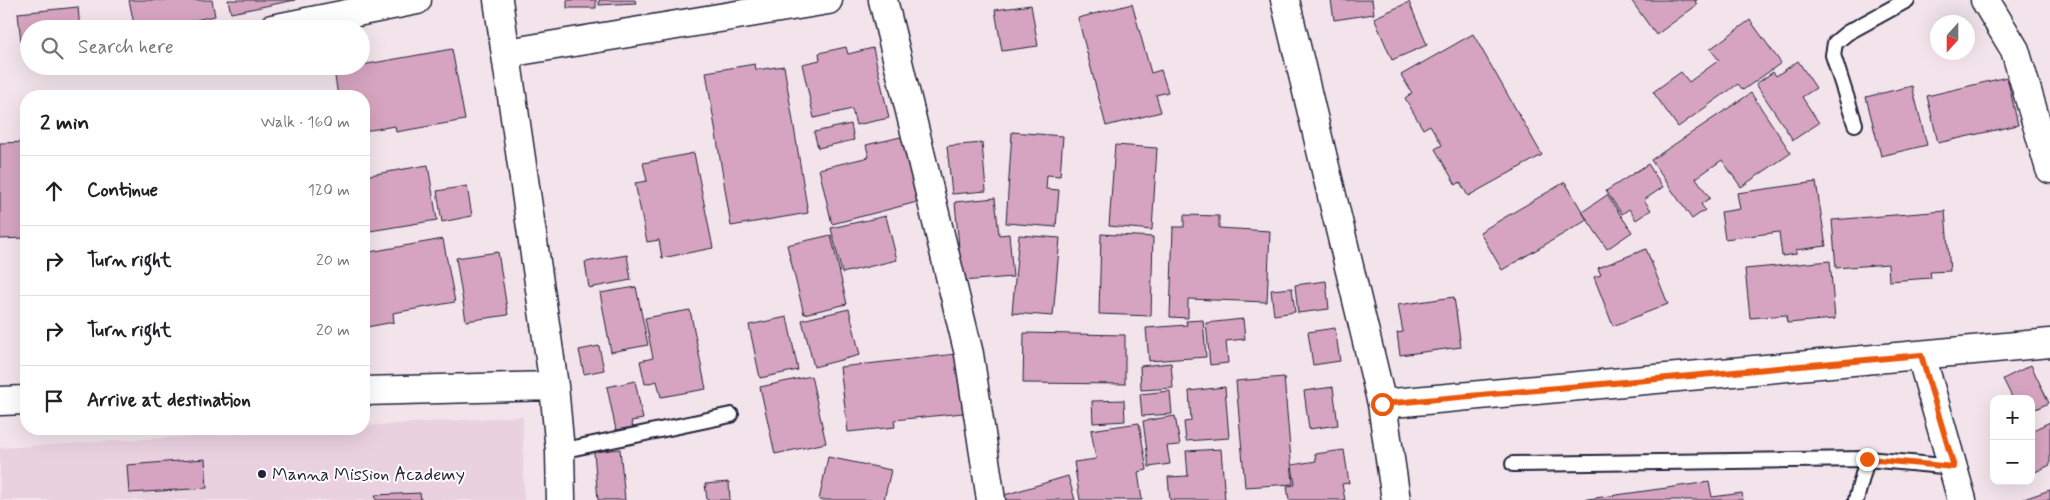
<!DOCTYPE html>
<meta charset="utf-8">
<style>
:root{--surface:#fff;--page:#f2f2f2;--text:#202124;--muted:#757577;--line:#e0e0e0}
body{margin:0;font-family:Mynerve,sans-serif;background:var(--page);color:var(--text)}
.controls{position:absolute;right:15px;bottom:15px;display:grid;overflow:hidden;border-radius:10px;box-shadow:0 5px 20px #0002}
.controls button{width:45px;height:45px;display:grid;place-items:center;padding:0;border:0;border-bottom:1px solid var(--line);background:var(--surface);color:var(--text);font:25px sans-serif}
.compass{position:absolute;left:1930px;top:15px;width:45px;height:45px;border-radius:50%;background:var(--surface);box-shadow:0 5px 20px #0002;rotate:201deg}
.stop{position:absolute;width:15px;height:15px;margin:-11px;border:4px solid #ea580c;border-radius:50%;background:#fff}
.stop.end{background:#ea580c;border-color:#fff;box-shadow:0 1px 5px #0008}
.list{margin:0;padding:0;list-style:none}
h2{display:flex;justify-content:space-between;align-items:center;height:65px;margin:0;padding:0 20px;font-size:21px}
h2 small{font-size:16px;font-weight:400;color:var(--muted)}
.list li{display:grid;grid-template-columns:32px 1fr auto;gap:15px;align-items:center;box-sizing:border-box;height:70px;padding:0 20px;border-top:1px solid var(--line)}
.list b{display:block;font-size:19px;white-space:nowrap}
.list em{font-size:16px;font-style:normal;color:var(--muted)}
.icon{flex:none;width:28px;height:28px;fill:none;stroke:currentColor;stroke-width:2;stroke-linecap:round;stroke-linejoin:round}
.map{position:relative;flex:none;width:2050px;height:500px;overflow:hidden}
.search{position:absolute;background:var(--surface);box-shadow:0 5px 20px #0002;left:20px;top:20px;width:350px;height:55px;display:flex;align-items:center;gap:12px;box-sizing:border-box;padding:0 18px;border-radius:28px;color:var(--muted);font-size:19px}
.panel{position:absolute;background:var(--surface);box-shadow:0 5px 20px #0002;left:20px;top:90px;width:350px;height:345px;border-radius:20px}
.map>svg:first-child{display:block}
.built{fill:#ead1df}
.building{fill:#d6a4c0;stroke:#22223b}
.lines{fill:none;stroke-linecap:round;stroke-linejoin:round}
.lane-casing{stroke:#22223b;stroke-width:18}
.street-casing{stroke:#22223b;stroke-width:31}
.lane{stroke:#fff;stroke-width:14}
.street{stroke:#fff;stroke-width:28}
.route{stroke:#ea580c;stroke-width:6}
.poi-dot{fill:#22223b;stroke:#fff;stroke-width:2}
.labels{text-anchor:middle;stroke-width:4;stroke-linejoin:round;paint-order:stroke}
.poi-label{font-size:18px;fill:#22223b;stroke:#fff;text-anchor:start}
</style>
<div class="map">
<svg width="2050" height="500" viewBox="0 0 2050 500">
<rect width="100%" height="100%" fill="#f3e4ec"/>
<filter id="ink" filterUnits="userSpaceOnUse"><feTurbulence type="fractalNoise" baseFrequency=".02" numOctaves="2"/><feDisplacementMap in="SourceGraphic" scale="10" xChannelSelector="R" yChannelSelector="G"/><feConvolveMatrix kernelMatrix="1 2 1 2 8 2 1 2 1" color-interpolation-filters="sRGB"/></filter>
<g filter="url(#ink)">
<path class="built" d="M523,416l1,84h-524v-52l316,-19h48v-3z"/>
<path class="building" d="M129,0h83l3,16 -64,13h-16z
M228,0h67l-64,13z
M567,0h29v8h-29z
M599,0h36l1,3 -37,2z
M1331,0h41l2,14 -40,6z
M1631,0h66l-2,1 2,4 -41,30z
M1409,2l18,43 -35,15 -18,-42z
M1132,4l19,69 10,-3 7,22 -12,3 5,17 -55,14 -28,-108z
M1031,5l7,41 -36,5 -7,-41z
M78,7l2,22h-51v22l-7,1 -4,-39z
M1750,20l31,43 -38,27 -5,-6 -60,43 -25,-35 28,-20 8,10 30,-22 -9,-11z
M1473,34l69,121 -74,41 -8,-14 -4,3 -21,-36 7,-4 -12,-20 -7,4 -18,-31 7,-5 -11,-18z
M846,47l2,7 25,-6 16,70 -33,7 -4,-16 -38,9 -12,-54 18,-4 -1,-7z
M452,49l13,71 -69,12 -1,-6 -31,5v-35h-26l-4,-26z
M1798,61l18,27 -14,9 17,26 -26,17 -37,-56 17,-12 3,4z
M755,64l1,6 28,-4 24,147 -77,13 -25,-154z
M2007,77l11,48 -80,18 -11,-47z
M1912,86l15,59 -46,11 -15,-59z
M1751,93l40,60 -50,34 -19,-27 -26,18 14,20 -9,6 4,6 -13,9 -41,-59z
M851,124l3,16 -36,8 -4,-16z
M1012,132l51,4 -3,40 -13,-1 -1,14 13,1 -3,37 -50,-4z
M905,136l16,65 -89,23 -13,-55 50,-12 -3,-12z
M26,142v96l-26,1v-96z
M982,143l4,48 -34,3 -5,-48z
M1115,145l42,3 -5,82 -43,-4z
M694,153l19,95 -51,10 -3,-18 -12,2 -12,-59 12,-2 -4,-18z
M1648,164l15,23 -19,13 7,10 -15,10 -7,-11 -7,5 -16,-23z
M428,165l9,55 -73,12v-56z
M1565,182l22,38 -85,50 -22,-38z
M1816,182l10,64 -30,4v4l-14,2 -3,-24 -54,7 -4,-27 19,-3 -3,-16z
M467,186l5,30 -30,6 -5,-31z
M1607,195l25,37 -25,17 -25,-37z
M995,198l4,37 10,-1 4,43 -51,4 -7,-79z
M1945,211l5,60 -20,1 1,6 -42,3 -1,-17 -52,4 -4,-48z
M1184,215l35,1v12l51,3 -3,71 -79,-3v19l-18,-1 3,-90h11z
M886,216l11,44 -55,13 -11,-45z
M1101,234l52,3 -2,79 -52,-2z
M831,235l16,69 -43,10 -17,-69z
M1019,235l41,3 -7,78 -41,-3z
M443,239l12,63 -62,11 1,9 -27,5 -3,-20v-54z
M1646,249l22,55 -55,22 -19,-49 7,-2 -3,-7z
M498,252l10,63 -42,6 -10,-63z
M627,255l4,25 -42,8 -4,-26z
M1830,261l5,58 -48,4 -1,-8 -36,3 -5,-49z
M1326,281l3,28 -31,4 -3,-28z
M636,287l12,58 -37,7 -11,-59z
M1292,288l3,24 -21,3 -3,-25z
M1454,297l7,50 -61,8 -3,-22 6,-1 -5,-27z
M849,309l11,46 -46,12 -12,-47z
M690,310l16,79 -45,8 -4,-16 -12,3 -5,-23 13,-3 -8,-40z
M787,317l11,53 -38,8 -11,-53z
M1243,319l2,20 -19,2 2,22 -18,2 -4,-42z
M1203,320l3,37 -57,4 -3,-33 41,-3 -1,-4z
M1335,328l5,33 -27,4 -5,-33z
M1024,333l101,2v49l-102,-1z
M599,346l5,24 -20,4 -5,-24z
M956,354l7,59 -69,7 1,7 -47,5 -8,-65z
M1171,363l2,25 -32,2 -1,-24z
M2031,365l18,38 -18,8v-12h-18l-10,-20z
M811,376l15,67 -51,11 -15,-67z
M1284,377l9,107 -48,3 -9,-106z
M635,381l8,38 -12,2 2,6 -17,3 -9,-43z
M1225,387l4,51 -43,3 -2,-19 7,-1 -2,-30z
M1333,387l5,38 -29,4 -5,-38z
M1170,391l2,23 -30,2 -2,-22z
M1124,400l1,21 -32,2 -1,-22z
M1175,416l5,29 -13,1 3,18 -21,3 -6,-46z
M2050,422v43l-19,9v-43z
M1139,423l8,47 -9,2 4,28h-62l-6,-38 22,-3 -5,-29z
M620,449l5,51h-27l-4,-48z
M1221,449l4,51h-55l-2,-23 20,-1 -2,-25z
M1344,450l5,33 -7,1 3,16h-56l-2,-14 8,-1 -3,-20 24,-4 -1,-7z
M828,457l63,13 -7,30h-65z
M205,459l2,29 -78,5 -2,-28z
M1068,476l7,24h-73l-1,-4z
M729,482l1,18h-23l-2,-16z
M1709,482l3,15 30,-4 1,7h-162z
M2050,490v10h-29z
M420,493l1,7h-45l-1,-5z"/>
<g class="lines">
<g class="lane-casing">
<path id="lane" d="M1855,124l-22,-69 2,-12 12,-10 60,-33
M560,451l171,-36
M1513,464l354,-5 87,8
M1856,500l11,-41"/>
</g>
<g class="street-casing">
<path id="street" d="M498,0l56,386 6,65 1,49
M883,0l86,354 22,146
M1285,0l97,404
M1985,0l30,50 35,119
M272,29l145,-29
M507,53l321,-53
M1921,355l41,145
M364,391l190,-5
M0,401l26,-1
M1396,500l-14,-96 668,-61"/>
</g>
<use href="#lane" class="lane"/>
<use href="#street" class="street"/>
</g>
</g>
<g class="lines" filter="url(#ink)">
<path class="route" d="M1382,404l539,-49 33,112 -87,-8"/>
</g>
<circle class="poi-dot" cx="262" cy="474" r="5"/>
<g class="labels">
<g class="poi-label">
<text x="272" y="480">Manna Mission Academy</text>
</g>
</g>
</svg>
<div class="controls">
<button>+</button>
<button>−</button>
</div>
<svg class="compass" viewBox="-18 -18 36 36"><path d="M0-13l5 13h-10z" fill="#e53935"/><path d="M0 13l5-13h-10z" fill="#757577"/></svg>
<div class="stop" style="left:1382px;top:404px"></div>
<div class="stop end" style="left:1867px;top:459px"></div>
<div class="search"><svg class="icon" aria-label="search" viewBox="0 0 24 24"><circle cx="10" cy="10" r="6"/><path d="M15 15l6 6"/></svg>Search here</div>
<section class="panel">
<h2>2 min<small>Walk · 160 m</small></h2>
<ul class="list">
<li><svg class="icon" aria-label="ahead" viewBox="0 0 24 24"><path d="M12 20V5M6 11l6-6 6 6"/></svg><div><b>Continue</b></div><em>120 m</em></li>
<li><svg class="icon" aria-label="right" viewBox="0 0 24 24"><path d="M7 20v-9h11M14 6l5 5-5 5"/></svg><div><b>Turn right</b></div><em>20 m</em></li>
<li><svg class="icon" aria-label="right" viewBox="0 0 24 24"><path d="M7 20v-9h11M14 6l5 5-5 5"/></svg><div><b>Turn right</b></div><em>20 m</em></li>
<li><svg class="icon" aria-label="arrive" viewBox="0 0 24 24"><path d="M6 21V4h12l-3 4 3 4H6"/></svg><div><b>Arrive at destination</b></div></li>
</ul>
</section>
</div>
